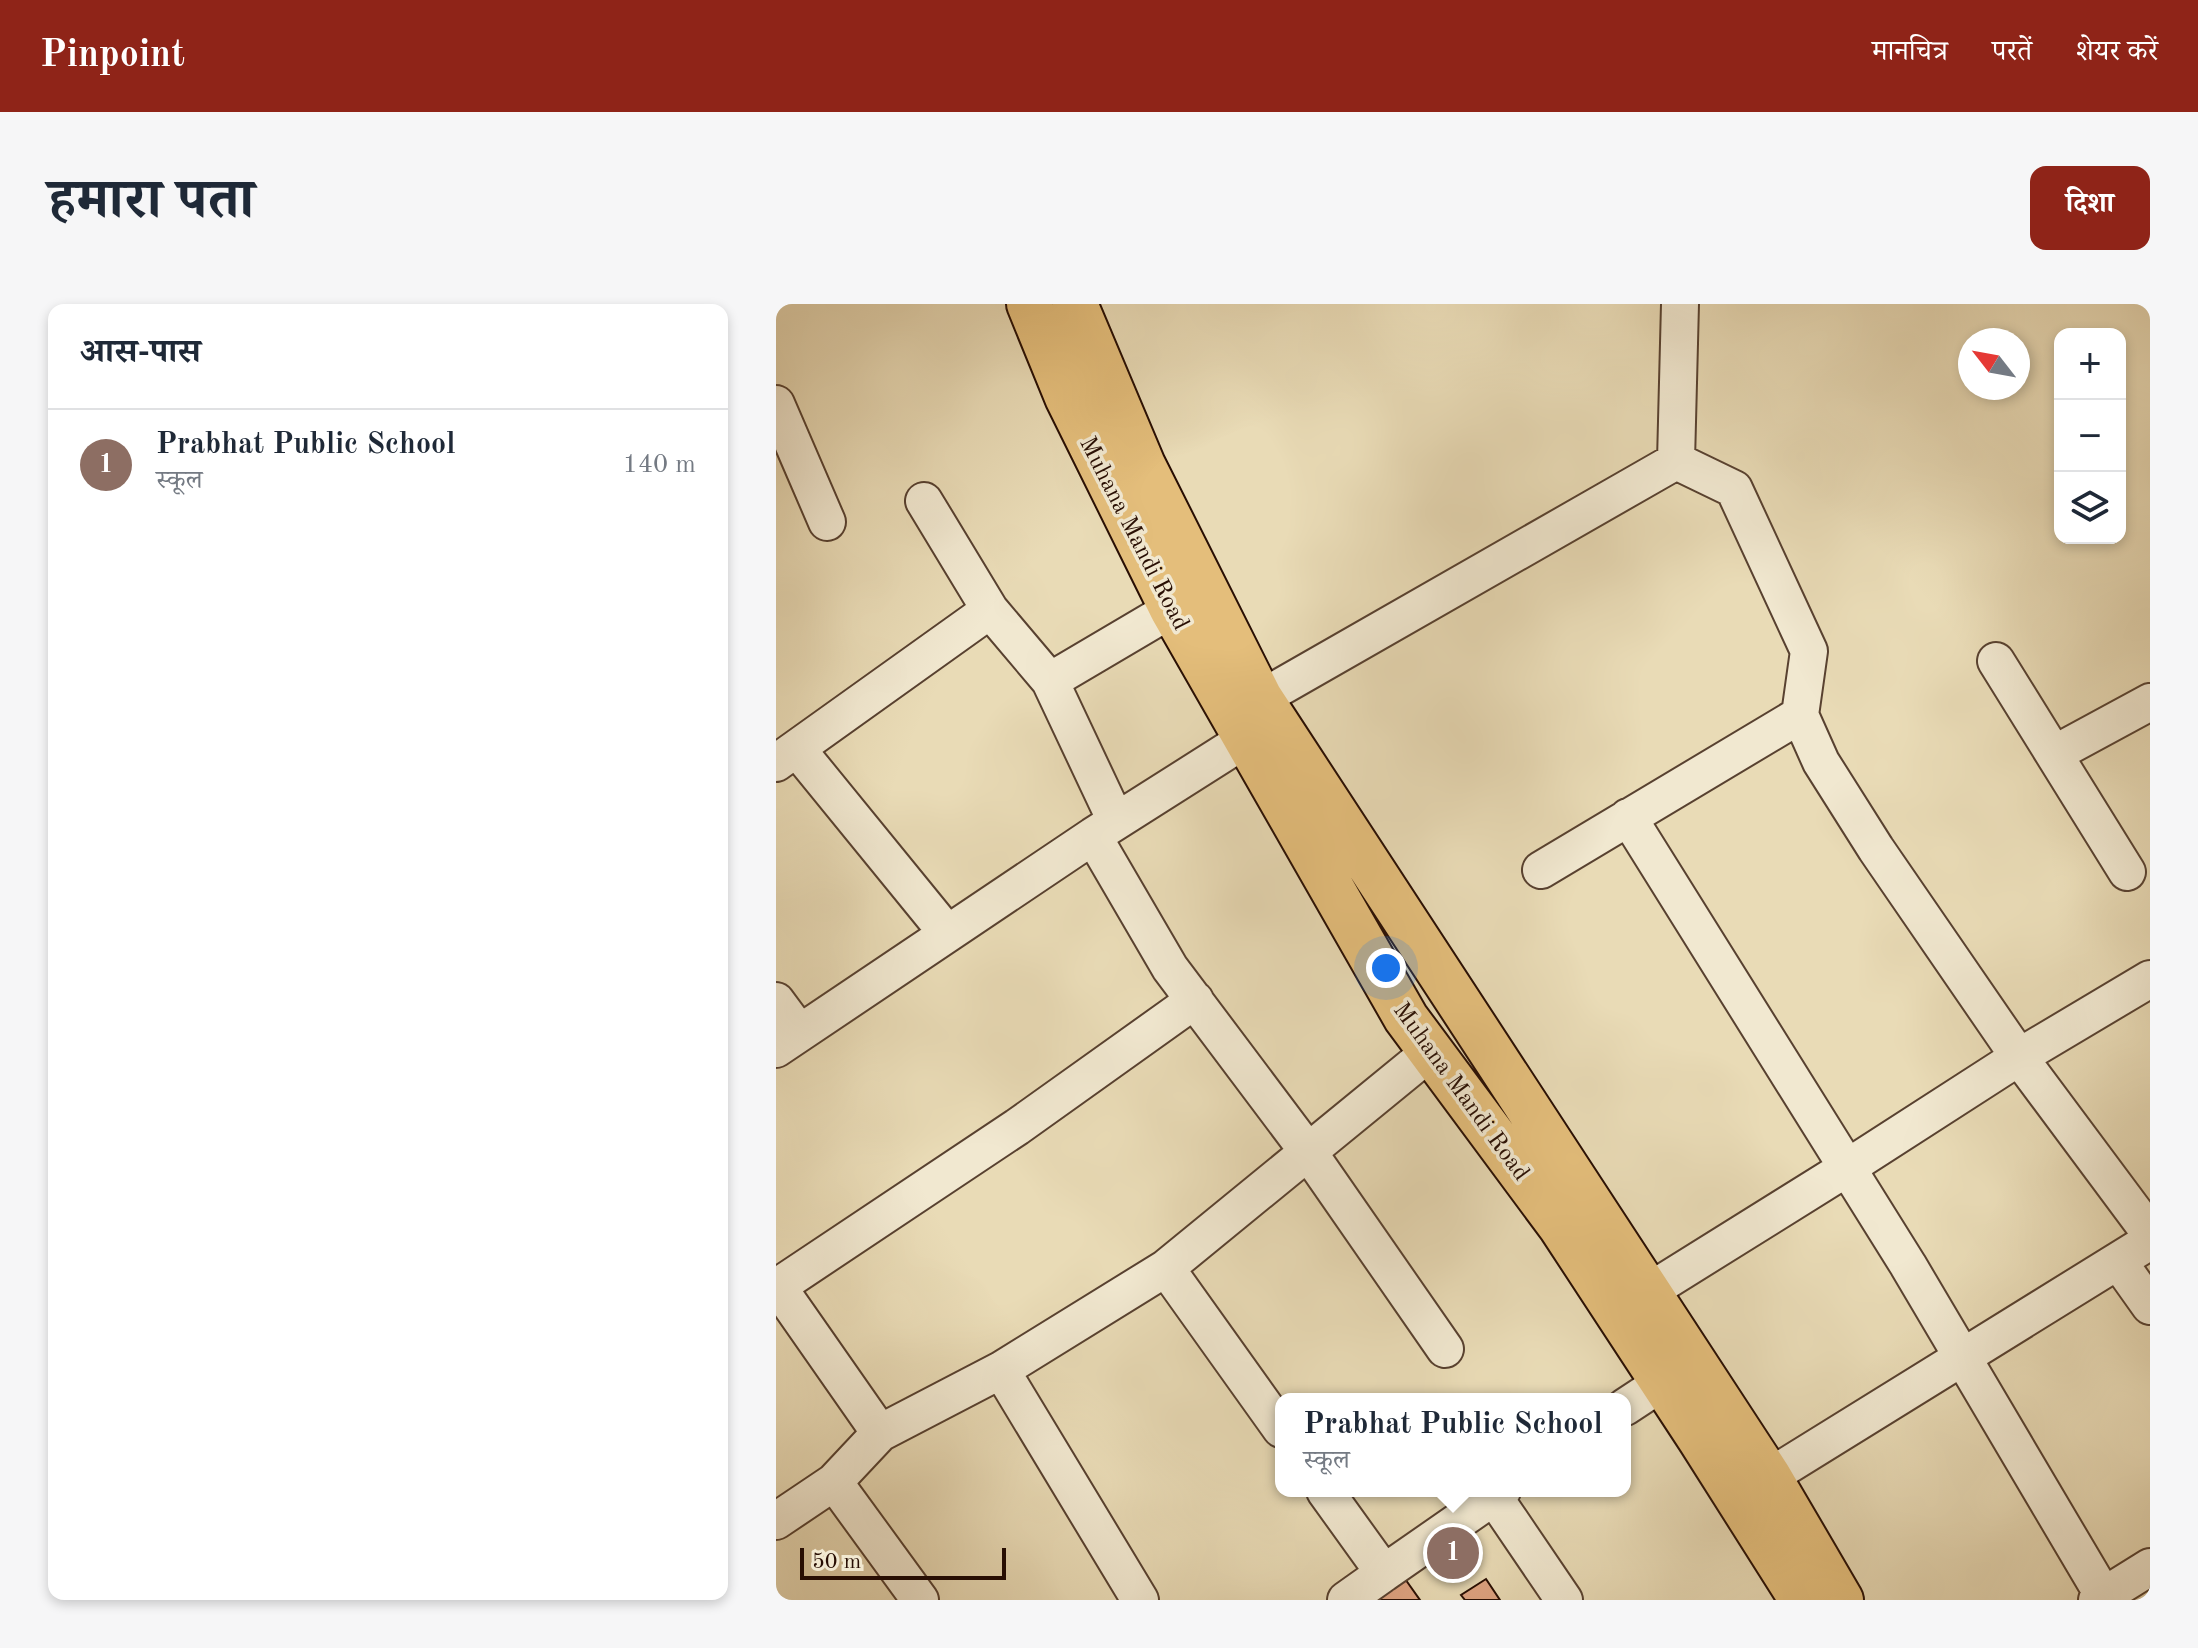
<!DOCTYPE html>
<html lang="hi">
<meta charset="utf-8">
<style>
:root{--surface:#fff;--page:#f6f6f7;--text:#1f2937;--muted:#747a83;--line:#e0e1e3;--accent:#8f2418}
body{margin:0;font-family:"Old Standard TT","Noto Serif Devanagari",serif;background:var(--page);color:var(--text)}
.controls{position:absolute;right:24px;top:24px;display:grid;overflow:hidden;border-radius:16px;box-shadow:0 4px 12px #0003}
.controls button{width:72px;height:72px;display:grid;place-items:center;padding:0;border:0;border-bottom:2px solid var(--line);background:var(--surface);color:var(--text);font:40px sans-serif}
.compass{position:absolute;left:1182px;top:24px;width:72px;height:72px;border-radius:50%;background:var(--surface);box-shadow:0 4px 12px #0003;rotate:301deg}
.scale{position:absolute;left:24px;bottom:20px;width:206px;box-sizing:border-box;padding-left:8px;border:4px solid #280e03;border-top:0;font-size:22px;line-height:28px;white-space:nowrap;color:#280e03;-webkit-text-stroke:6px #f1e8d0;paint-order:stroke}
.you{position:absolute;left:610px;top:664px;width:28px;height:28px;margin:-20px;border:6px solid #fff;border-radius:50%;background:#1a73e8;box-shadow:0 0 0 12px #1a73e833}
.badge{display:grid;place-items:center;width:52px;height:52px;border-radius:50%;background:var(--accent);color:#fff;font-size:26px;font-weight:700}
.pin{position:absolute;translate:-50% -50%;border:4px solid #fff;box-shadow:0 2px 8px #0006}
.popup{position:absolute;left:499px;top:1089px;width:356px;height:104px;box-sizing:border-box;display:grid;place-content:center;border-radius:16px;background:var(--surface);filter:drop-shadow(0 2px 6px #0005);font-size:26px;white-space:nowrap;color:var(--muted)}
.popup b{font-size:30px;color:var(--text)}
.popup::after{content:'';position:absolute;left:50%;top:100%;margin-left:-16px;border:16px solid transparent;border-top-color:var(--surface)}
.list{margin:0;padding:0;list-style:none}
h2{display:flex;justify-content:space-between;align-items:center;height:104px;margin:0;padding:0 32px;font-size:34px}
h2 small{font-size:26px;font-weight:400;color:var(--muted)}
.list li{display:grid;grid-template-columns:52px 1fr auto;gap:24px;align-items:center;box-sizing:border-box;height:112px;padding:0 32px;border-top:2px solid var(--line)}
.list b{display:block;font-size:30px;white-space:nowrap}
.list p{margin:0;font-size:26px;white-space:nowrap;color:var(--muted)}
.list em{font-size:26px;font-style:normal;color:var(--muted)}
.icon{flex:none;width:44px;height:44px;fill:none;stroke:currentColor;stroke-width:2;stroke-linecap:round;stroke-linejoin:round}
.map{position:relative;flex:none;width:1374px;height:1296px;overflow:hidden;border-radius:16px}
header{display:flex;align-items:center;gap:48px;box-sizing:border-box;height:112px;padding:0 40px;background:var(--accent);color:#fff}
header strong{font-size:38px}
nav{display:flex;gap:44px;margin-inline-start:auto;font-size:28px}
.intro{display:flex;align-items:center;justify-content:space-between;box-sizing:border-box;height:192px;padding:0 48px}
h1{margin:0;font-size:56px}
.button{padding:20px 36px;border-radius:16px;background:var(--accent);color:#fff;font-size:28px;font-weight:700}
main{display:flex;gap:48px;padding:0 48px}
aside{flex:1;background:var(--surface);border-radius:16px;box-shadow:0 4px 12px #0003}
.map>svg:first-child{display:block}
.building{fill:#dfa482;stroke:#280e03;stroke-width:2}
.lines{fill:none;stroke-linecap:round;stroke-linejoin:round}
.minor-casing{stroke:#584130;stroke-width:40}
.major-casing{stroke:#280e03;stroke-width:48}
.minor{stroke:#f1e8d0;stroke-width:36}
.major{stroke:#e4be7b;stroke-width:44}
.labels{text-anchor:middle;stroke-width:7;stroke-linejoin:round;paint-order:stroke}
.street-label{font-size:24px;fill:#280e03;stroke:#f1e8d0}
</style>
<header>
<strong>Pinpoint</strong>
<nav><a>मानचित्र</a><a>परतें</a><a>शेयर करें</a></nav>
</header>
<div class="intro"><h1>हमारा पता</h1><a class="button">दिशा</a></div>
<main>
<aside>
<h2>आस-पास<small></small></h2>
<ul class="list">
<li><span class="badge" style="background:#8d6e63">1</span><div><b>Prabhat Public School</b><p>स्कूल</p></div><em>140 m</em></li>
</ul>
</aside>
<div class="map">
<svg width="1374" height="1296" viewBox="0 0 1374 1296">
<rect width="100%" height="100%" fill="#e9dbb6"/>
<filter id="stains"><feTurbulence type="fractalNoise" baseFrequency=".0025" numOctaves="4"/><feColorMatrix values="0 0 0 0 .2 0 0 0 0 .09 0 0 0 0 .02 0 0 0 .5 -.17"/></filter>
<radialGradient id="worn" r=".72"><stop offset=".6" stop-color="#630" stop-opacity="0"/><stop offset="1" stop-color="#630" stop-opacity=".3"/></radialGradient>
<path class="building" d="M627,1272l17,24h-53z
M710,1275l14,21h-35l-4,-5z"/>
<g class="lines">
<g class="minor-casing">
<path id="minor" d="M904,0l-4,157 58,28 75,162 -9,64 21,47 55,87 143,208 131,176
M0,100l51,118
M148,197l66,109 60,71 66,140
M1220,357l131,211
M274,377l122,-72
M461,408l439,-251
M21,445l150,184
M1278,450l96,-52
M0,459l214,-153
M852,513l280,448 198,335
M317,532l77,132 139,185 136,196
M765,566l259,-155
M0,697l23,31
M0,745l317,-213 153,-97
M1342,957l32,45
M390,964l115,161
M0,980l104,149
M1,983l240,-160 178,-127
M872,988l194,-121 177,-114 131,-78
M225,1066l139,230
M849,1103l38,-25
M993,1173l381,-236
M58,1178l86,118
M549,1187l59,82 -38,27
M718,1193l70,103
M0,1217l58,-39 46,-49 121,-63 165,-102 264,-216
M608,1269l118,-82
M1321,1296l53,-33"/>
</g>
<g class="major-casing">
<path id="major" d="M253,0l38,93 105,212 234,409 155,209 139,212 102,161
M299,0l68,161 117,233 509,779 72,123"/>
</g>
<use href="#minor" class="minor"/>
<use href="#major" class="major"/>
</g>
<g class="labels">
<g class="street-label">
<text transform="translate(359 229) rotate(63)" y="8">Muhana Mandi Road</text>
<text transform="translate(686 787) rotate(54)" y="8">Muhana Mandi Road</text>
</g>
</g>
<rect width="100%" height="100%" filter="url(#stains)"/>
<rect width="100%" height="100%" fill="url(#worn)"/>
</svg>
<div class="controls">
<button>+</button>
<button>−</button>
<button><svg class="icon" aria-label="layers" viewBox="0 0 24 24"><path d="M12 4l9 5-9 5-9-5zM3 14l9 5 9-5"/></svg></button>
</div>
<svg class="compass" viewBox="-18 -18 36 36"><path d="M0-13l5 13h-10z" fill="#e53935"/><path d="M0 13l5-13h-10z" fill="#747a83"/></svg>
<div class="scale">50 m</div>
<div class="you"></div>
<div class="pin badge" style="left:677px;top:1249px;background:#8d6e63">1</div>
<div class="popup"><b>Prabhat Public School</b>स्कूल</div>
</div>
</main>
